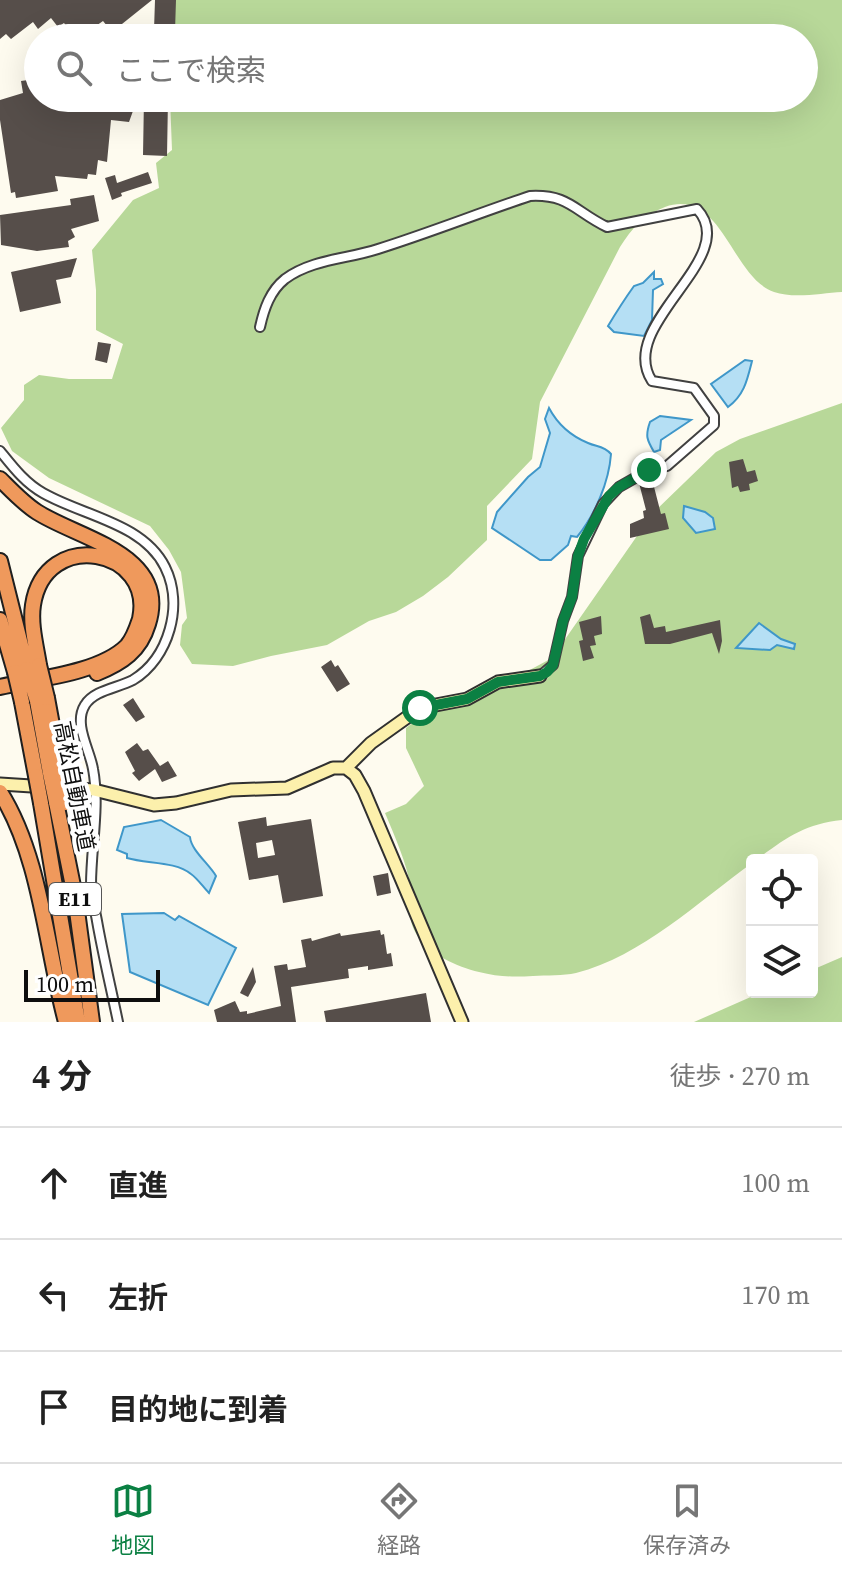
<!DOCTYPE html>
<html lang="ja">
<meta charset="utf-8">
<style>
:root{--surface:#fff;--page:#f2f2f2;--text:#222;--muted:#767676;--line:#e0e0e0;--accent:#0b8043}
body{margin:0;font-family:"Source Serif 4","Noto Sans JP",serif;background:var(--page);color:var(--text)}
.controls{position:absolute;right:24px;bottom:24px;display:grid;overflow:hidden;border-radius:8px;box-shadow:0 8px 32px #0002}
.controls button{width:72px;height:72px;display:grid;place-items:center;padding:0;border:0;border-bottom:2px solid var(--line);background:var(--surface);color:var(--text);font:40px sans-serif}
.scale{position:absolute;left:24px;bottom:20px;width:136px;box-sizing:border-box;padding-left:8px;border:4px solid #0e0e0e;border-top:0;font-size:22px;line-height:28px;white-space:nowrap;color:#0e0e0e;-webkit-text-stroke:6px #fff;paint-order:stroke}
.stop{position:absolute;width:24px;height:24px;margin:-18px;border:6px solid #0b8043;border-radius:50%;background:#fff}
.stop.end{background:#0b8043;border-color:#fff;box-shadow:0 2px 8px #0008}
.list{margin:0;padding:0;list-style:none}
h2{display:flex;justify-content:space-between;align-items:center;height:104px;margin:0;padding:0 32px;font-size:34px}
h2 small{font-size:26px;font-weight:400;color:var(--muted)}
.list li{display:grid;grid-template-columns:52px 1fr auto;gap:24px;align-items:center;box-sizing:border-box;height:112px;padding:0 32px;border-top:2px solid var(--line)}
.list b{display:block;font-size:30px;white-space:nowrap}
.list em{font-size:26px;font-style:normal;color:var(--muted)}
.icon{flex:none;width:44px;height:44px;fill:none;stroke:currentColor;stroke-width:2;stroke-linecap:round;stroke-linejoin:round}
.map{position:relative;flex:none;width:842px;height:1022px;overflow:hidden}
.search{position:absolute;background:var(--surface);box-shadow:0 8px 32px #0002;left:24px;right:24px;top:24px;height:88px;display:flex;align-items:center;gap:20px;box-sizing:border-box;padding:0 28px;border-radius:44px;color:var(--muted);font-size:30px}
.sheet{height:440px;background:var(--surface)}
nav{display:flex;justify-content:space-around;align-items:center;box-sizing:border-box;height:112px;border-top:2px solid var(--line);background:var(--surface);font-size:22px;color:var(--muted)}
nav a{display:grid;justify-items:center;gap:4px}
nav .on{color:var(--accent)}
.map>svg:first-child{display:block}
.forest{fill:#b8d899}
.water{fill:#b5dff4;stroke:#3f97c9;stroke-width:2}
.building{fill:#564e4a;fill-rule:evenodd}
.lines{fill:none;stroke-linecap:round;stroke-linejoin:round}
.street-casing{stroke:#414141;stroke-width:12}
.secondary-casing{stroke:#303030;stroke-width:15}
.highway-casing{stroke:#1f1f1f;stroke-width:18}
.street{stroke:#fff;stroke-width:8}
.secondary{stroke:#fcf0ac;stroke-width:11}
.highway{stroke:#ef995c;stroke-width:14}
.highway-bridge-casing{stroke:#1f1f1f;stroke-width:18;stroke-linecap:butt}
.highway-bridge{stroke:#ef995c;stroke-width:14}
.route{stroke:#0b8043;stroke-width:10}
.labels{text-anchor:middle;stroke-width:8;stroke-linejoin:round;paint-order:stroke}
.shield{fill:#fff;stroke:#565656;stroke-width:2}
.shield-label{font-size:20px;font-weight:bold;fill:#0e0e0e}
.street-label{font-size:22px;fill:#0e0e0e;stroke:#fff}
</style>
<div class="map">
<svg width="842" height="1022" viewBox="0 0 842 1022">
<rect width="100%" height="100%" fill="#fefbef"/>
<path class="forest" d="M175,0h667v292c-20,1 -48,7 -68,0 -43,-15 -52,-105 -109,-85 -21,8 -33,21 -45,40l-80,155 -8,57 -45,47v34l-39,37 -25,19 -27,16 -27,9 -42,24 -56,11 -38,10 -41,-2 -12,-19 2,-20 5,-7 -6,-46 -12,-22 -19,-24 -101,-48 -37,-27 -11,-23 23,-28v-15l15,-10 30,4h43l11,-35 -27,-14v-40l-4,-40 41,-50 26,-12 -3,-25 16,-13 -2,-52h634v-60h-629z
M842,403v417c-38,4 -56,18 -86,40h-4v3c-54,39 -110,93 -176,110 -13,3 -29,2 -43,3 -19,1 -35,1 -54,-4 -22,-5 -50,-18 -62,-37 -12,-18 -3,-30 -6,-47 -5,-27 -16,-51 -26,-75l21,-9 18,-18 -18,-38v-20l31,-24h30l85,-46 101,-145 63,-61 24,-13z
M842,957v65h-148l68,-30h50v-22z"/>
<path class="water" d="M654,272v7h7l2,5 -10,6 -1,30 -8,16 -30,-4 -6,-6c9,-15 16,-26 26,-40l9,-3z
M745,360l7,1c-5,20 -8,34 -24,46l-17,-23z
M549,408c8,15 22,28 39,35 9,4 16,3 23,11 -2,28 -16,61 -34,83l-6,-1 -3,9 -17,15h-11l-48,-32 5,-16 31,-35 12,-10 10,-34 -5,-14z
M660,416l31,4 -30,20 -1,10 -6,2c-7,-12 -9,-16 -4,-30z
M684,506l21,6 8,6 2,11 -19,4 -13,-15z
M759,623l22,16 14,5 -1,5 -17,-4 -7,5 -34,-2z
M161,820l29,17c1,13 19,27 26,39l-7,17c-6,-6 -11,-14 -18,-19 -16,-13 -44,-10 -64,-16v-4l-10,-4 7,-23z
M164,913l11,7 4,-4 57,32 -28,57 -78,-33 -8,-58z"/>
<path class="building" d="M0,0h152l-40,32 -9,-11 -10,7 -2,-3 -16,13 -11,-15 -6,4 -7,-9 -13,11 -5,-7 -22,17 -5,-5 -6,5z
M155,0h21l-1,31h-5l-1,7h-23v-8h8z
M38,71v27h93l2,13 -4,11 -18,-2 -4,42 -9,-2 -2,15 -8,-1 -1,5 -32,-3 3,15 -42,7 -1,-6 -4,1 -11,-73v-20l23,-7 -2,-12 7,-1 -2,-7z
M144,98h24l-1,58 -24,-1z
M148,172l4,11 -31,10 1,3 -10,4 -7,-22 10,-3 2,8z
M94,195l5,26 -28,8 4,8 -7,4 1,6 -32,4 -36,-6 -1,-30 71,-10 -1,-6z
M77,258l-6,19 -15,3 5,23 -41,9 -9,-40z
M98,342l13,2 -4,19 -12,-3z
M743,459l4,13 8,-2 3,11 -9,3 1,6 -10,2 -2,-6 -6,2 -3,-26z
M652,479l9,35 4,-1 4,16 -39,9v-14l14,-6 -1,-7 3,-1 -7,-27z
M650,614l4,14 11,-2 1,6 54,-12 2,21 -3,13 -7,-21 -42,11h-25l-5,-27z
M601,616l1,18 -8,2 2,9 -6,1 4,12 -11,3 -4,-20 4,-1 -4,-18z
M331,660l4,7 3,-2 12,19 -13,8 -16,-25z
M133,698l12,19 -9,5 -13,-17z
M137,743l6,8 5,-2 12,17 8,-5 9,15 -15,6 -7,-13 -16,12 -7,-8 3,-2 -10,-19z
M266,817l1,9 44,-7 12,77 -40,7 -5,-28 -29,5 -11,-58zM272,840l3,15 -17,3 -2,-15z
M388,873l3,20 -14,3 -4,-20z
M380,930l1,5 3,-1 3,20 4,-1 2,13 -25,4v-4l-20,3 1,9 -58,9 5,35h-79l-3,-12 21,-9 5,11 7,-1v3l34,-8 -7,-40 13,-2 1,6 18,-3 -5,-27 10,-2 1,3 28,-8 1,3z
M253,967l3,15 -8,15 -8,-4z
M426,993l5,29h-105l-2,-11z"/>
<g class="lines">
<g class="street-casing">
<path id="street" d="M260,327c4,-18 10,-36 25,-48 27,-20 63,-20 93,-30 51,-16 101,-36 152,-53 39,-2 44,15 77,31l90,-18c46,49 -82,115 -45,172l42,7 20,28v9l-47,41 -18,4 -30,17 -16,17 -25,52 -6,41 -9,24 -10,44 -13,11
M0,451c13,16 25,32 43,42 40,23 100,30 122,74 19,38 4,91 -32,113 -15,8 -39,10 -48,25 -12,19 5,45 8,64 7,37 -2,78 -2,116 0,12 4,24 6,36 6,34 14,67 21,101"/>
</g>
<g class="secondary-casing">
<path id="secondary" d="M346,768l25,-25 49,-35 47,-9 31,-17 42,-6
M0,784l94,6 60,15 22,-2 55,-13 56,-2 46,-20h13l9,7 9,16 98,231"/>
</g>
<g class="highway-casing">
<path id="highway" d="M0,479c12,12 23,24 37,33 42,27 133,42 111,112 -8,27 -26,39 -51,49
M0,561l27,108
M0,620l15,52
M0,687c36,-8 100,-14 127,-41 7,-8 10,-18 13,-27 15,-71 -95,-92 -107,-14 -3,19 3,41 6,60
M47,698l14,76
M37,701l13,72
M22,702l14,74
M0,792c41,65 46,156 66,230
M56,802l19,94 17,126
M41,803l37,219"/>
</g>
<use href="#street" class="street"/>
<use href="#secondary" class="secondary"/>
<use href="#highway" class="highway"/>
<g class="highway-bridge-casing">
<path id="highway-bridge" d="M39,665l8,33
M27,669l10,32
M15,672l7,30
M50,773l6,29
M61,774l5,29
M36,776l5,27"/>
</g>
<use href="#highway-bridge" class="highway-bridge"/>
</g>
<g class="lines">
<path class="route" d="M420,708l47,-9 31,-17 42,-6 7,-4 6,-7 10,-44 9,-24 6,-41 6,-17 25,-43 10,-9 30,-17"/>
</g>
<g class="labels">
<rect class="shield" x="49" y="883" width="52" height="32" rx="6"/>
<g class="shield-label">
<text x="75" y="906">E11</text>
</g>
<g class="street-label">
<text transform="translate(75 786) rotate(79)" y="8">高松自動車道</text>
</g>
</g>
</svg>
<div class="controls">
<button><svg class="icon" aria-label="locate" viewBox="0 0 24 24"><circle cx="12" cy="12" r="6"/><path d="M12 2v4M12 18v4M2 12h4M18 12h4"/></svg></button>
<button><svg class="icon" aria-label="layers" viewBox="0 0 24 24"><path d="M12 4l9 5-9 5-9-5zM3 14l9 5 9-5"/></svg></button>
</div>
<div class="scale">100 m</div>
<div class="stop" style="left:420px;top:708px"></div>
<div class="stop end" style="left:649px;top:470px"></div>
<div class="search"><svg class="icon" aria-label="search" viewBox="0 0 24 24"><circle cx="10" cy="10" r="6"/><path d="M15 15l6 6"/></svg>ここで検索</div>
</div>
<section class="sheet">
<h2>4 分<small>徒歩 · 270 m</small></h2>
<ul class="list">
<li><svg class="icon" aria-label="ahead" viewBox="0 0 24 24"><path d="M12 20V5M6 11l6-6 6 6"/></svg><div><b>直進</b></div><em>100 m</em></li>
<li><svg class="icon" aria-label="left" viewBox="0 0 24 24"><path d="M17 20v-9H6M10 6l-5 5 5 5"/></svg><div><b>左折</b></div><em>170 m</em></li>
<li><svg class="icon" aria-label="arrive" viewBox="0 0 24 24"><path d="M6 21V4h12l-3 4 3 4H6"/></svg><div><b>目的地に到着</b></div></li>
</ul>
</section>
<nav>
<a class="on"><svg class="icon" aria-label="map" viewBox="0 0 24 24"><path d="M3 6l6-2 6 2 6-2v14l-6 2-6-2-6 2zM9 4v14M15 6v14"/></svg>地図</a>
<a><svg class="icon" aria-label="directions" viewBox="0 0 24 24"><path d="M12 3l9 9-9 9-9-9zM9 14v-3h6M13 9l2 2-2 2"/></svg>経路</a>
<a><svg class="icon" aria-label="saved" viewBox="0 0 24 24"><path d="M7 4h10v16l-5-4-5 4z"/></svg>保存済み</a>
</nav>
